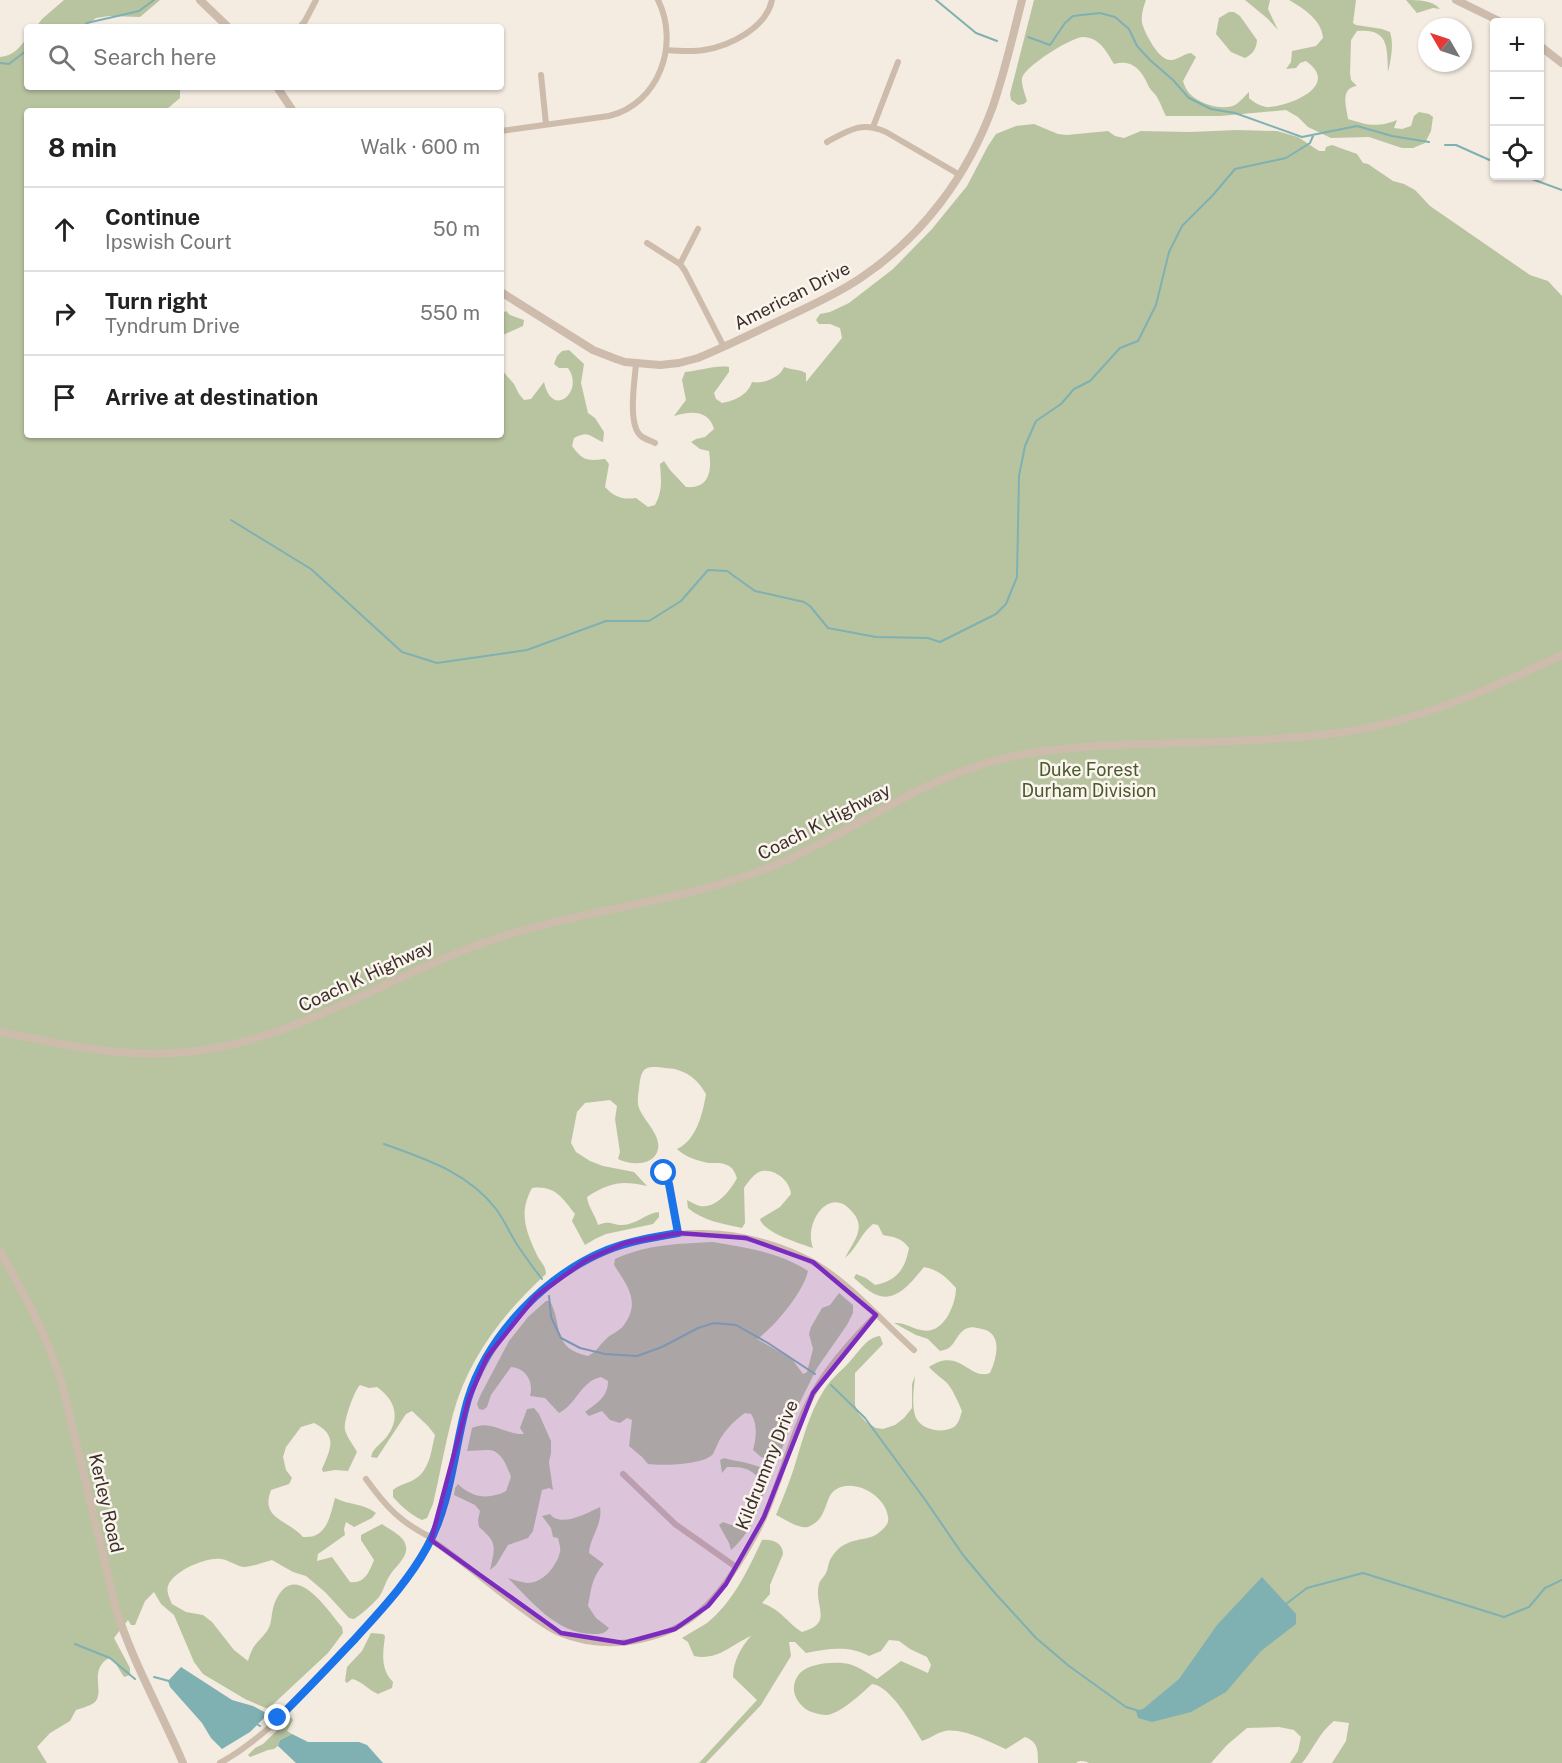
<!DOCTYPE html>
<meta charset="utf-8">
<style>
:root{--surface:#fff;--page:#f6f6f6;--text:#222;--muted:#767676;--line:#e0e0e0}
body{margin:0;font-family:"Public Sans",sans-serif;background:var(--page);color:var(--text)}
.controls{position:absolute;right:18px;top:18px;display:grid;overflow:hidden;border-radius:6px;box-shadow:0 2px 4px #0004}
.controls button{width:54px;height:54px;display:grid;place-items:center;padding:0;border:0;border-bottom:2px solid var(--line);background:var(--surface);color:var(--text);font:30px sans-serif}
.compass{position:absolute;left:1418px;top:18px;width:54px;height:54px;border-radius:50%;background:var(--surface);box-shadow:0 2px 4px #0004;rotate:309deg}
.stop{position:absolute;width:18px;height:18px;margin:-14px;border:4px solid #1a73e8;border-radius:50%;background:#fff}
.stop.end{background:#1a73e8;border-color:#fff;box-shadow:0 2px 6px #0008}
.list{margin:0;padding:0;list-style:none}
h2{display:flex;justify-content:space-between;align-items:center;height:78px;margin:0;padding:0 24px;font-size:26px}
h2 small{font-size:20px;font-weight:400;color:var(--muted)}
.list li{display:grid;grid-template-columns:39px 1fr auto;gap:18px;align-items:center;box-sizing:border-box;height:84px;padding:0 24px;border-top:2px solid var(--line)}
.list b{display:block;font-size:22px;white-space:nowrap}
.list p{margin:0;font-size:20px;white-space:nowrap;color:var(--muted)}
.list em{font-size:20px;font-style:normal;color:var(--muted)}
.icon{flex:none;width:33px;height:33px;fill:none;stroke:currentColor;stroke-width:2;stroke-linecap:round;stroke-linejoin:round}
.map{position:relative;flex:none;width:1562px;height:1763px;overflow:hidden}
.search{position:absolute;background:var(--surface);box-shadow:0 2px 4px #0004;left:24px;top:24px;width:480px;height:66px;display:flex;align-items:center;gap:15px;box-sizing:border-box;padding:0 21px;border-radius:6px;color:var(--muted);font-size:22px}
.panel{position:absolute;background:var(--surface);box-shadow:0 2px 4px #0004;left:24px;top:108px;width:480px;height:330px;border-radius:6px}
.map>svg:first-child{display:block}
.green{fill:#b8c4a0}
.water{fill:#7fb0b2}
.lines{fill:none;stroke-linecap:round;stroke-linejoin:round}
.stream{stroke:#7fb0b2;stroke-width:2}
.minor{stroke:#cdbbac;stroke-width:6}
.tertiary{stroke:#cdbbac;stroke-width:8}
.route{stroke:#1a73e8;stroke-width:8}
.marked{fill:#7b2cbf;fill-opacity:0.2;stroke:#7b2cbf;stroke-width:4.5;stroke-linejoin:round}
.labels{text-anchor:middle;stroke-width:5;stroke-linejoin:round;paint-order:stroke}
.street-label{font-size:18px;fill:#3b302b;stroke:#fbf5ee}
.park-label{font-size:18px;fill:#4a5a2e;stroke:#fbf5ee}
</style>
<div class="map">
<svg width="1562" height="1763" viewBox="0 0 1562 1763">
<rect width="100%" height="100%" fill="#f4ebe1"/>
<path class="green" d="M64,0h96l-20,17 -31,-1 -13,2 -11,9h-49l6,-8z
M1034,0h112c-3,8 -5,15 -4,23 3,11 17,37 28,37 7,1 12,-6 21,-7l5,4 -13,24c1,4 4,10 7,13 10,10 32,17 45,11 5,-3 10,-9 14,-13v6c5,5 15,10 21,9 23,-2 70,-22 36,-46l-6,2 -4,5 -10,1 5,-7 1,-11 24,-5 7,-8c-1,-18 -20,-30 -34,-38h67l-3,23 3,2 26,4 8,3c4,13 1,27 -2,40 -1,-25 1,-44 -31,-41l-6,9 -1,33 1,7 6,6c-17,2 -11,20 -9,33 19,6 29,9 49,1l-3,8 8,1 9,-3 3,-10 5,-4 10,2 4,3 -2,14 -6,12 -12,5h-11l-33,-11 -38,1 -23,-11 -10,-10 -12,-7 -66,6h-54c-3,-5 -5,-12 -8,-17 -2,-5 -6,-7 -9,-12 -7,-16 -16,-28 -35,-23 -7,-12 -15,-27 -31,-27 -11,0 -58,29 -61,41 -1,6 3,16 5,23l-3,3 -6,1 -7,-5 -1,-6z
M1245,0h25l-2,9 10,21 -10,-11z
M1406,0c13,0 26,0 34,9l-7,-1 -16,5z
M1229,12h5l6,4 17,24c-1,9 -3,13 -12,18l-14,-6 -15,-18 3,-16z
M27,38v49h153v11l-13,11 2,2h-142v324h474v-66l13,15 5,10 5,6 7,-1 13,-17c8,38 41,9 24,-14h-9l-5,-4 3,-8 5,-5 7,-1 15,14 -3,19 7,30 7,5 9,14 -1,10c-14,-6 -14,-12 -29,-4l-2,8c11,15 15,15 33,13l4,5 -4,23c9,10 18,13 31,11l12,9 7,-2c8,-14 6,-26 5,-41l4,-3 6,9 16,17c24,2 26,-17 23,-36l-9,-2 -9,-7 5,-3 9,-2 9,-8c-5,-20 -25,-18 -40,-13l12,-16 -4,-20 3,-8c15,-1 29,-7 44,-5v5l-15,21 2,6 6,4c12,-2 26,-8 30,-21 11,2 28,-4 32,-15 8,3 15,2 22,6v9l36,-44 -2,-10 -10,-4h-11l-3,-4 4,-6 10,-2 19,-9 44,-34 39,-40 35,-43 21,-40 8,-12 20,-8 18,-2 24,10 9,1 41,-4 7,5 9,2 17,-7 49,1 47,-2 40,1 21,6 21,14h6l1,-4 6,-2 25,9 6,9 5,1 25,17 11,3 11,6 15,16 100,69 18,6 14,15v1467h-230l14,-22 3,-18 -15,-2c-16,13 -19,26 -32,42h-12l8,-12 3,-14 -7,-7 -15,-3 -32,1 -20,17 -16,18h-122c-4,-2 -10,-3 -13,0h-38c0,-13 0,-21 -13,-26l-19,12c-18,-7 -41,-21 -61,-18 -9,2 -14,7 -23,10 -10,-16 -31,-55 -50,-57 -11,10 -31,29 -45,31 -6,0 -13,-2 -18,-4 -14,-8 -21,-24 -9,-38 10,-10 35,-12 49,-9 10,3 19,9 28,15l24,-18 27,12 3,-8 -4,-8 -17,-8 -11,-8 -10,-1 -8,11 -12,5c-22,-11 -40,-7 -63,-3l-11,-11h-6l2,14 -30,49 -55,58h-7l58,-63 -24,-23c0,-15 8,-30 18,-41 -20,9 -34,25 -57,20l-6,-14 -6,-4c8,-5 17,-10 25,-15 26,-21 41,-53 55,-83 10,-1 21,3 21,14l-13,31v9l-8,9c21,8 23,18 40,29 33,-9 11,-26 17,-48 1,-4 5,-7 7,-11 2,-4 2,-9 4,-13 3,-6 10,-14 16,-16 14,-7 26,-3 37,-15 4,-4 6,-7 5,-12 -2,-21 -34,-40 -53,-27 -11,8 -7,28 -25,36 -9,5 -25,-7 -34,-11 6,-15 12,-29 17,-44 9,-28 15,-56 31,-81 8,-13 19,-20 28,-31 8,-9 16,-22 28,-23l3,8 -28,29v32l4,9 7,8 10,6 7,1 12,-4 9,-7 8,-10v-24l3,-8c-1,12 -4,30 1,42 6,12 26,16 38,9 5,-4 6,-10 8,-16 -4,-9 -8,-19 -14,-27 -6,-6 -13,-10 -19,-17 31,-21 40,14 61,6 7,-15 13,-40 -8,-44 -4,-1 -10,-3 -14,-1 -8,2 -11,11 -16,17 -3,4 -8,5 -12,6l-12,-12 -12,-4 -22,-12c10,-1 17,5 27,7 22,6 35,-25 35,-42 -10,-11 -17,-18 -32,-21 -11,13 -27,36 -47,28 -8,-3 -16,-11 -23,-17l2,-4 10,4 9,7c22,-4 30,-16 34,-37 -7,-10 -15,-11 -26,-13l-5,-10 -5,-1c-12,9 -16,24 -28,34 4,-9 11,-17 13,-26 2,-7 0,-13 -4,-18 -23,-32 -51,8 -41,34 -14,-5 -49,-15 -53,-29l20,-12 11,-13c-1,-12 -14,-25 -29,-23 -8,2 -13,10 -18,17l1,35 -3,5c-18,-4 -39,-7 -54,-20l-1,-8c4,2 9,5 13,6 16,3 31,-16 37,-28 -2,-5 -4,-10 -8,-12 -7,-4 -13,-3 -20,-3 -11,-2 -24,-6 -32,-14 19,-8 26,-36 29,-55 -7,-12 -15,-20 -28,-24 -4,-2 -9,-1 -13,-2 -21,-3 -24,0 -26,21 -1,6 -2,13 0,19 5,13 22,27 19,41 -4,18 -28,16 -40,10l2,-7 -5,-33 2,-13 -7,-6 -25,3 -8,9 -6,31 5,9 14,9 13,5 31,6 13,14c-26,-6 -38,-3 -60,11 1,10 8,17 11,28 13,-5 13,0 24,0 14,0 24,-12 37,-13v5l-6,7 -47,10 -11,5 -10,6 -13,-24 3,-7c-13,-17 -21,-29 -43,-26 -13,24 -7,41 4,65 3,8 10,12 10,21 -42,38 -78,85 -93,140 -8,30 -13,60 -20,90l-6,14 -5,2c-11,-5 -21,-14 -29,-23v-7c7,-6 14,-6 22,-11 15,-9 16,-28 20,-44l-7,-9 -16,-15 -6,3 -29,44 -6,-1c2,-10 11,-13 17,-22 13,-19 6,-36 -11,-48l-8,1 -9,-3c-6,6 -17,37 -15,45 2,7 8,15 12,22l-9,19 -13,-1 -12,2 -1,-3c9,-21 16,-34 -8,-46l-13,4 -15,20 -3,10 3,13 6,8 -3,6 -18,6c-11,29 16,29 32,47 24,2 27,-21 32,-39 14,7 28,5 41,15l-4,5 -18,9 -8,-5 -2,7 1,6 -27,19 -1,7 15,-4 18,25c15,2 19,-10 24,-22l-13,-20v-5l21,-11c8,6 23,12 24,23 2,10 -11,20 -16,28 -5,7 -6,15 -11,22 -7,8 -16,16 -25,22l-5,-1 -24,-26 -19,-16 -13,-4 -21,-12c-8,2 -20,7 -28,7 -8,-1 -15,-7 -23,-8 -15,-2 -48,12 -53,27 -2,6 2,13 4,18l14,8 17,3 9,7 22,28 14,11c1,-4 3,-9 5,-13 5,-8 14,-14 17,-23 2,-7 2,-16 5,-23 19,-44 51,6 67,25l1,6 -15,20 -60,56 -23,-10 -42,-25 -9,-12 -20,-47 -13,-11 -7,-12 -9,9 -10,24h-4l-3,-5 -14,18 16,30v7l-6,2 -10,-16 -5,-3c-21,12 -4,34 -14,44 -5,4 -13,6 -19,8l-6,11 -20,12 -13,14 10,16h-47v-1706c13,-1 19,-9 27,-19z
M506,311l4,4 14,5 -1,6 -20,9c-3,11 1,21 -2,33v-54z
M713,1242c34,6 66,10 95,29 -4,20 -34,57 -51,68l35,20 11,15 4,-2 6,-23 -4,-15 2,-7 11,-19 8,-3 9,-12 14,12v8l-6,12 -30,43 -26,52 -5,20 -8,16 -6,4 -11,-3 -8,-7c3,-11 5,-26 -2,-36l-6,-1c-10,7 -20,17 -26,28 -2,4 -4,9 -6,13 -9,11 -52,12 -65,10l-6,-7 -13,-11 3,-26 -5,-2 -7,5 -10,-3 -8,-9 -13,5 -4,-4c12,-9 23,-15 23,-31l-7,-4c-20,4 -25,28 -42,36l-14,-15 -15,-2c4,-14 -4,-28 -19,-29l-20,28 -4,12 -4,3 -4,-1 -2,-5 3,-8 29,-55 19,-24 18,-16h4c13,24 1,47 38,55 10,-6 10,-9 17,-16 5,-6 14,-8 19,-15 17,-23 3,-40 -10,-60l1,-6c34,-15 61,-15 98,-17z
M534,1408l5,6 12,27v12l-2,9 4,28 -4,-2 -7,2 -9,41 -5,7 -20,7 -12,20 -6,5c5,-23 8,-27 -11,-43l-1,-7 2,-9 -5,-6 -21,-10 1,-7 3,-4c14,14 31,16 48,7l5,-14c-4,-11 -10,-28 -24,-27 -7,0 -13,1 -20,1l5,-23c19,-9 33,7 52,6l-4,-6 7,-19z
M724,1458c13,4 38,5 46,17 -9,26 -17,57 -39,75l-2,-7 -10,-18 4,-3 8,3 5,-1c10,-12 19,-29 22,-46 -8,-11 -18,-11 -31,-11l-5,6 -2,-13z
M600,1507c3,17 -10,30 -11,46l15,11c-12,12 -13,26 -16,42l8,12 13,10c-4,6 -9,6 -16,6 -36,0 -62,-33 -85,-56 6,2 13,4 19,5 16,0 29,-16 33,-31 1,-4 -1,-9 -2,-14l-5,-1 -2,-9 -9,-12 8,-2c11,14 37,-1 50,-7z
M371,1633l12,1 2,2c-2,16 -5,33 8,46l-1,6 -14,6c-10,-4 -16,-13 -26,-15l-5,4 -2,-2 2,-14 15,-16z
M291,1717l2,3 -6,11 5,3 -12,6 -2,6 -4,3 -6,1 -18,7 -2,-2 7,-7 8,-4z"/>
<path class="water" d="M1262,1577l34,37v10l-35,27 -35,41 -35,20 -39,10 -14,-4 -2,-7 7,-2 36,-30 38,-54z
M181,1667l51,33 21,6 15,8 -18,18 -28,17 -11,-11 -9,-15 -32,-36 -2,-6z
M292,1734l16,8h51l8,3 16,18h-87l-18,-17 2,-6z"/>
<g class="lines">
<path class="stream" d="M936,0l40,33 21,8
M82,27l5,-4 52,-12 15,-11
M1028,37l22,8 15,-22 8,-7 27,-3 15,4 14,12 8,17 13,14 23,20 16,18 22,11 24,4 67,24 55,-11 35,10 37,6
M0,63l9,1 18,-14
M1445,145h11l38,17
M1529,178l33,12
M231,520l80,49 91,83 35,11 90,-13 79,-29h43l32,-20 27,-31 19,1 28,20 49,11 6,4 18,22 48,9 52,1 12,4 56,-28 10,-10 11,-27 2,-101 6,-30 11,-25 25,-17 13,-15 16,-8 30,-33 18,-7 18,-36 13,-53 13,-26 31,-31 22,-26 51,-11 24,-15 3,-7
M384,1144c41,15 84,28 112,65 9,12 15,27 24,40 7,10 14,20 22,30
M549,1296l2,21 10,21 19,10 25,6 32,2 25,-9 36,-19 16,-5 22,2 32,18 47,31
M831,1385l34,33 61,83 37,54 31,37 42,46 33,28 57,41 13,4
M1286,1604l21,-16 56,-15 141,44 25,-10 16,-19 17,-8
M75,1644l35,14 25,21
M154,1677l15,4
M255,1723l5,3"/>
<path class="minor" d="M300,27l5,-6 11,-21
M666,50c13,1 26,2 38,0 26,-4 62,-22 68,-50
M541,75l5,49
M873,127l25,-65
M501,131l108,-15c50,-12 71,-72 49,-116
M827,142c22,-12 34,-21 59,-10l74,43
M647,243l33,21 5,7 39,76
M680,264l18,-35
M636,363c-1,17 -9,61 5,73 4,3 10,5 14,7
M664,1173l5,11 9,49
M623,1474l52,50 61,43
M366,1479c21,29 34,43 66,59
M431,1540c29,19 55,42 83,63 14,10 29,23 45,30 27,11 57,13 85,6 45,-10 69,-35 93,-73 10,-16 21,-33 28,-51 16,-36 25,-75 42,-110 17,-35 43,-63 69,-90
M220,1763c49,-27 86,-72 123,-112 30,-33 62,-64 83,-103 29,-50 26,-114 49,-165 57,-127 198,-186 326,-127 44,20 77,62 113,94"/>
<path class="tertiary" d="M200,0l28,27
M1456,0l45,22
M1540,46l22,17
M277,87l16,24
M501,292l92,58 23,9 9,3 35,3 19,-2 19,-5c31,-13 61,-28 91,-42 25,-12 50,-23 73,-39 61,-41 106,-102 131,-171 12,-35 20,-71 29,-106
M0,1032c62,12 124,27 187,20 115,-11 213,-85 323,-118 88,-27 184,-34 270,-71 73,-31 137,-82 214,-102 47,-13 98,-15 147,-17 65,-2 132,-3 197,-11 80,-11 152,-44 224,-78
M0,1251c25,45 47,84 62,133l54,225c17,54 45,102 67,154"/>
</g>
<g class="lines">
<path class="route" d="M278,1718c26,-25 51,-52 76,-78 26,-29 54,-58 73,-93 25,-45 27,-100 41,-148 20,-65 78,-124 139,-149 23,-9 47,-13 71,-17l-9,-49 -5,-11"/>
</g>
<path class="marked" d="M678,1233l68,5 67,24 63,53 -63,78 -49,124 -38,67 -18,22 -33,23 -51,14 -63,-10 -130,-93 38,-142 18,-41 49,-61 50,-36 39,-17z"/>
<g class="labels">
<g class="street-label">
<text transform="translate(792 296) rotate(-27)" y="6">American Drive</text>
<text transform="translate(824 822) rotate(-27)" y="6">Coach K Highway</text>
<text transform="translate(366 976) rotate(-25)" y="6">Coach K Highway</text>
<text transform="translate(767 1465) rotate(-68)" y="6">Kildrummy Drive</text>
<text transform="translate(106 1503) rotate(77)" y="6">Kerley Road</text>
</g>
<g class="park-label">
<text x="1089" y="776">Duke Forest<tspan x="1089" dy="21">Durham Division</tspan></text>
</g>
</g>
</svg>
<div class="controls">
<button>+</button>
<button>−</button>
<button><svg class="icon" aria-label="locate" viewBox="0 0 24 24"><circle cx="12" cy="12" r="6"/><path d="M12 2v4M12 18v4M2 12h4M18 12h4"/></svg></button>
</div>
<svg class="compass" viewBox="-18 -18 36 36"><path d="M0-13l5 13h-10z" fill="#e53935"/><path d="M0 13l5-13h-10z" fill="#767676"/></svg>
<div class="stop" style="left:664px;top:1173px"></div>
<div class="stop end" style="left:278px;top:1718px"></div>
<div class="search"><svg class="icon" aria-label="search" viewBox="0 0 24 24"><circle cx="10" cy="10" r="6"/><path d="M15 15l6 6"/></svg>Search here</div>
<section class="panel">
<h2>8 min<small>Walk · 600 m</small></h2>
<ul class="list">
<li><svg class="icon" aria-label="ahead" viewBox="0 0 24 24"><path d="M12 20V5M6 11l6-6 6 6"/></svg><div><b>Continue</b><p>Ipswish Court</p></div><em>50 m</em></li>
<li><svg class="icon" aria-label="right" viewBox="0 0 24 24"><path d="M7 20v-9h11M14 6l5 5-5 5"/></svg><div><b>Turn right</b><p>Tyndrum Drive</p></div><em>550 m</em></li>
<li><svg class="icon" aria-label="arrive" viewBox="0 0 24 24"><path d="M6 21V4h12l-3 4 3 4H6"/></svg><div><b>Arrive at destination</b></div></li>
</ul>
</section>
</div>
